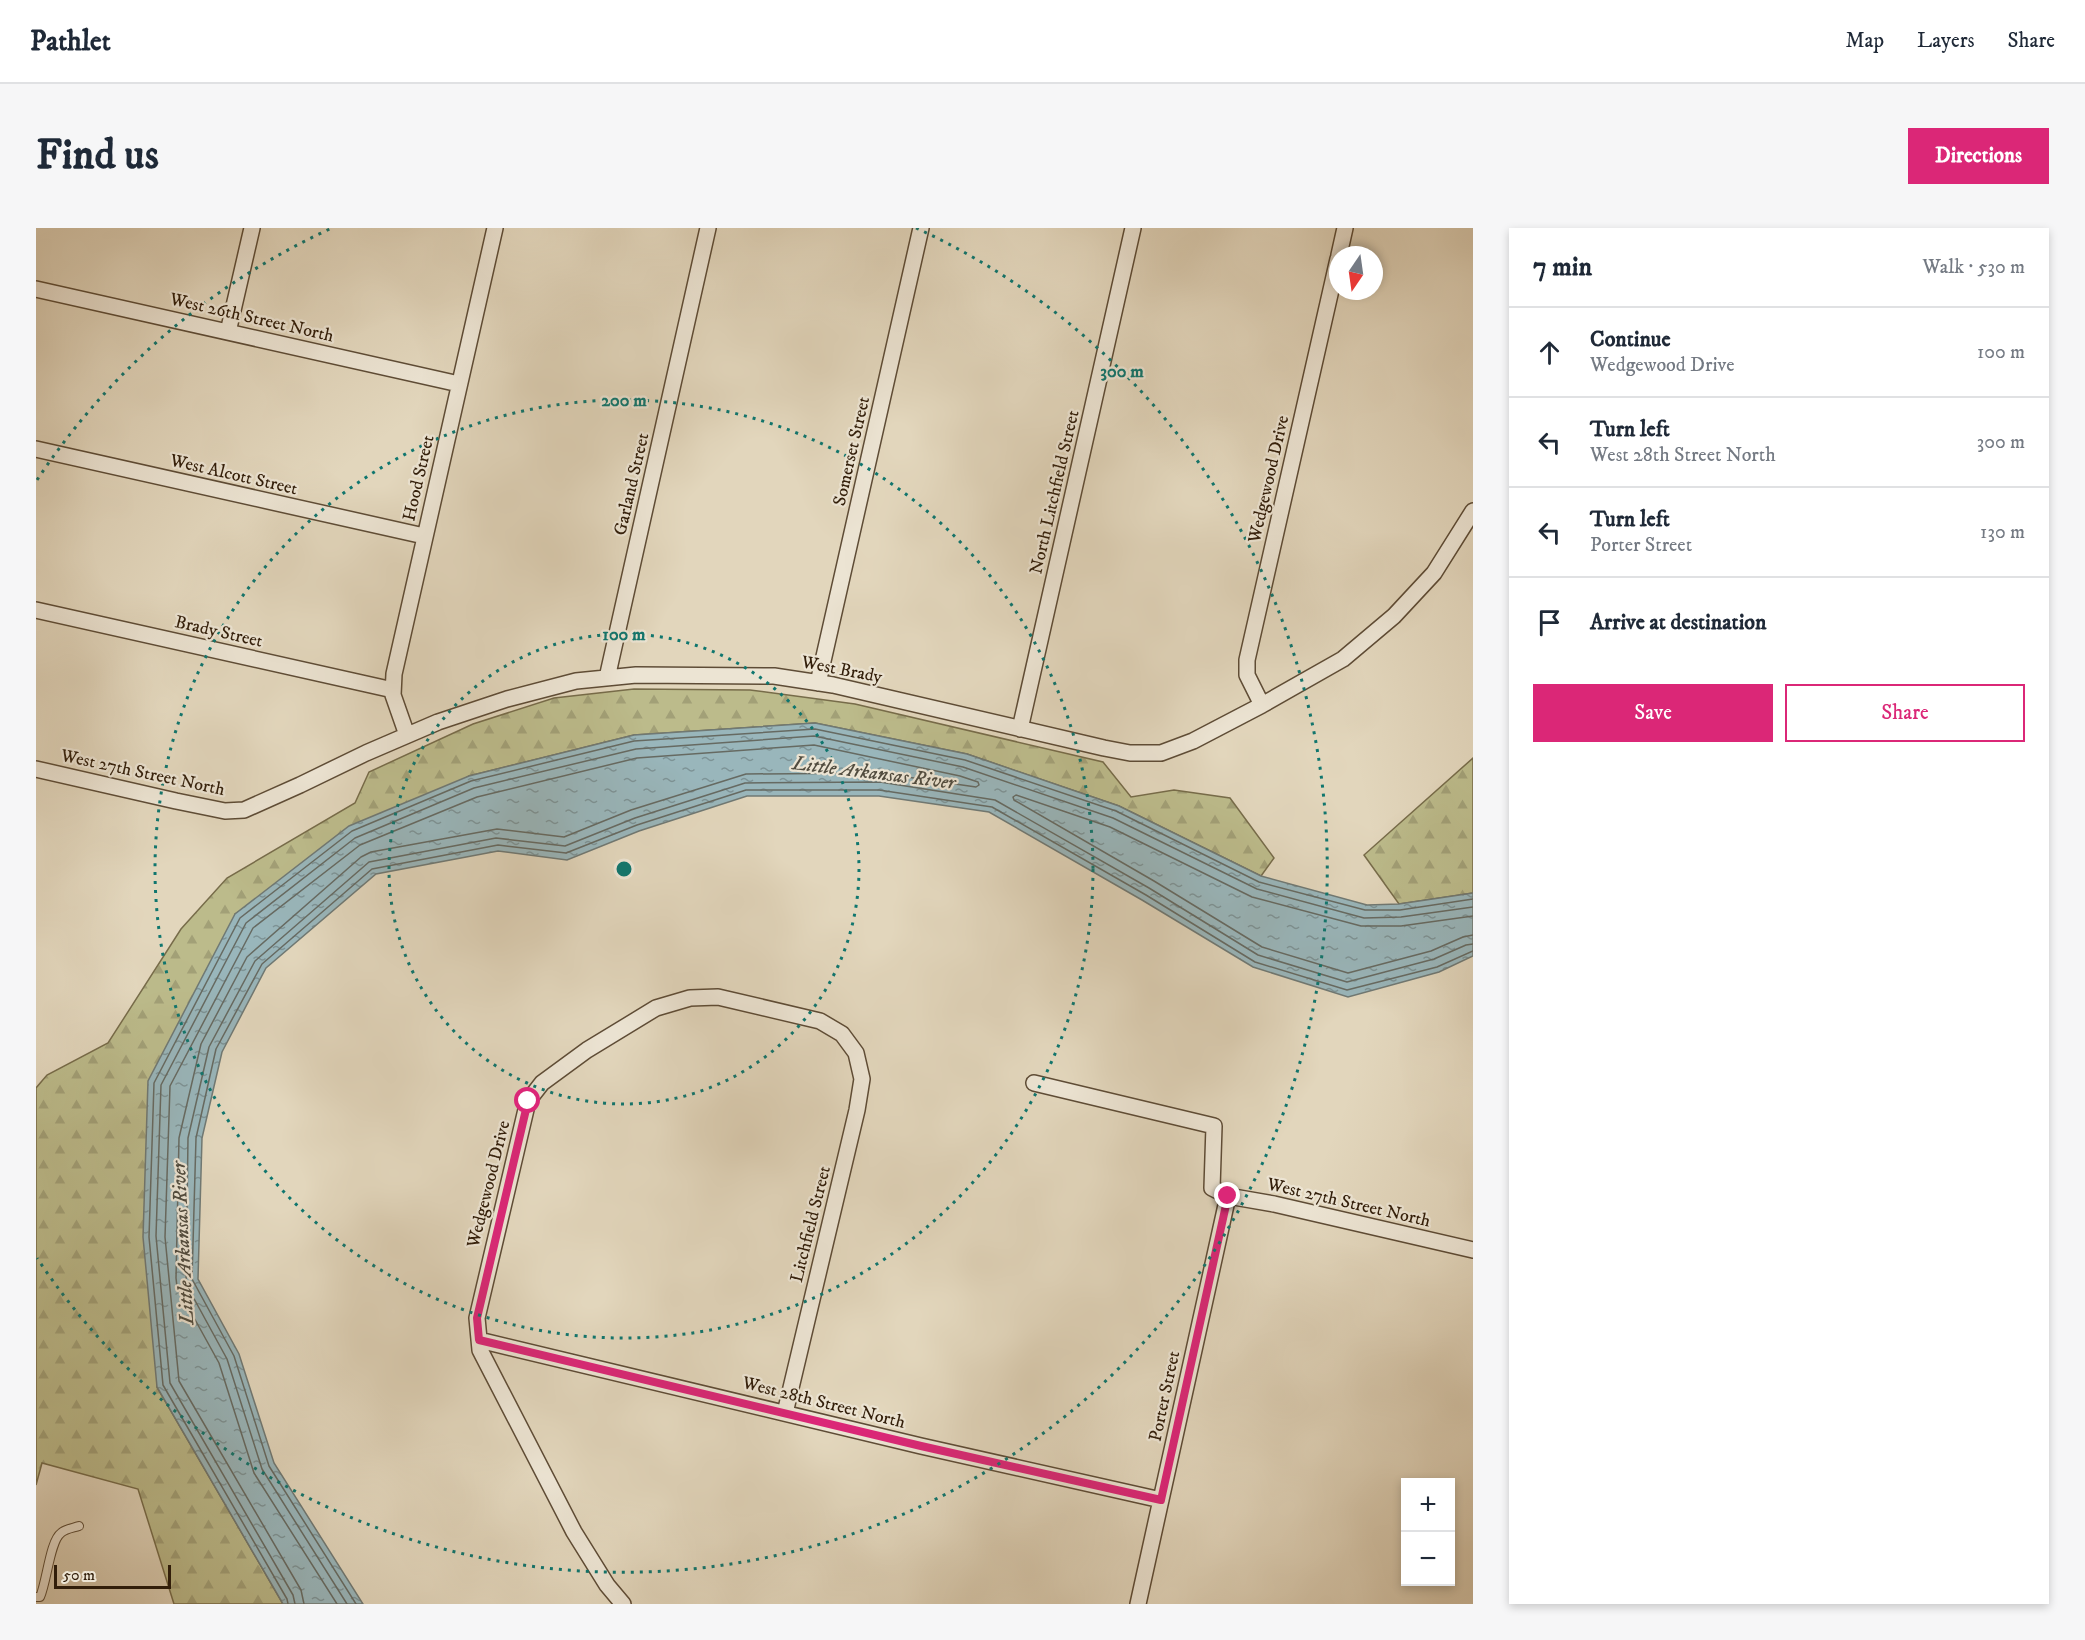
<!DOCTYPE html>
<meta charset="utf-8">
<style>
:root{--surface:#fff;--page:#f6f6f7;--text:#1f2937;--muted:#747a83;--line:#e0e1e3;--accent:#db2777}
body{margin:0;font-family:"IM FELL DW Pica",serif;background:var(--page);color:var(--text)}
.controls{position:absolute;right:18px;bottom:18px;display:grid;overflow:hidden;border-radius:0px;box-shadow:0 3px 9px #0003}
.controls button{width:54px;height:54px;display:grid;place-items:center;padding:0;border:0;border-bottom:2px solid var(--line);background:var(--surface);color:var(--text);font:30px sans-serif}
.compass{position:absolute;left:1293px;top:18px;width:54px;height:54px;border-radius:50%;background:var(--surface);box-shadow:0 3px 9px #0003;rotate:193deg}
.scale{position:absolute;left:18px;bottom:15px;width:117px;box-sizing:border-box;padding-left:6px;border:3px solid #321e0a;border-top:0;font-size:16px;line-height:21px;white-space:nowrap;color:#321e0a;-webkit-text-stroke:4px #ece4d3;paint-order:stroke}
.stop{position:absolute;width:18px;height:18px;margin:-14px;border:4px solid #db2777;border-radius:50%;background:#fff}
.stop.end{background:#db2777;border-color:#fff;box-shadow:0 2px 6px #0008}
.list{margin:0;padding:0;list-style:none}
h2{display:flex;justify-content:space-between;align-items:center;height:78px;margin:0;padding:0 24px;font-size:26px}
h2 small{font-size:20px;font-weight:400;color:var(--muted)}
.list li{display:grid;grid-template-columns:39px 1fr auto;gap:18px;align-items:center;box-sizing:border-box;height:90px;padding:0 24px;border-top:2px solid var(--line)}
.list b{display:block;font-size:22px;white-space:nowrap}
.list p{margin:0;font-size:20px;white-space:nowrap;color:var(--muted)}
.list em{font-size:20px;font-style:normal;color:var(--muted)}
.actions{display:flex;gap:12px;padding:18px 24px}
.actions a{flex:1;padding:14px 0;border:2px solid var(--accent);border-radius:0px;text-align:center;font-size:21px;color:var(--accent)}
.actions .main{background:var(--accent);color:#fff}
.icon{flex:none;width:33px;height:33px;fill:none;stroke:currentColor;stroke-width:2;stroke-linecap:round;stroke-linejoin:round}
.map{position:relative;flex:none;width:1437px;height:1376px;overflow:hidden;border-radius:0px}
header{display:flex;align-items:center;gap:36px;box-sizing:border-box;height:84px;padding:0 30px;background:var(--surface);border-bottom:2px solid var(--line)}
header strong{font-size:28px}
nav{display:flex;gap:33px;margin-inline-start:auto;font-size:21px}
.intro{display:flex;align-items:center;justify-content:space-between;box-sizing:border-box;height:144px;padding:0 36px}
h1{margin:0;font-size:42px}
.button{padding:15px 27px;border-radius:0px;background:var(--accent);color:#fff;font-size:21px;font-weight:700}
main{display:flex;gap:36px;padding:0 36px}
aside{flex:1;background:var(--surface);border-radius:0px;box-shadow:0 3px 9px #0003}
.map>svg:first-child{display:block}
.forest{fill:url(#forest-firs);stroke:#776c4a;stroke-width:1.5}
.water{fill:url(#water-ripples);stroke:#707974;stroke-width:1.5}
.lines{fill:none;stroke-linecap:round;stroke-linejoin:round}
.shore{stroke:#666a62;stroke-width:1.5}
.lane-casing{stroke:#5e4c36;stroke-width:10}
.street-casing{stroke:#5e4c36;stroke-width:18}
.lane{stroke:#ece4d3;stroke-width:8}
.street{stroke:#ece4d3;stroke-width:15}
.route{stroke:#db2777;stroke-width:8}
.ring{fill:none;stroke:#0f766e;stroke-width:3;stroke-dasharray:3 6}
.labels{text-anchor:middle;stroke-width:4.5;stroke-linejoin:round;paint-order:stroke}
.street-label{font-size:18px;fill:#321e0a;stroke:#ece4d3}
.water-label{font-size:20px;font-style:italic;fill:#514c3f;stroke:#ece4d3}
.centre{fill:#0f766e;stroke:#ece4d3;stroke-width:3}
.ring-label{font-size:18px;text-anchor:middle;font-weight:bold;fill:#0f766e;stroke:#ece4d3;stroke-width:4.5;stroke-linejoin:round;paint-order:stroke}
</style>
<header>
<strong>Pathlet</strong>
<nav><a>Map</a><a>Layers</a><a>Share</a></nav>
</header>
<div class="intro"><h1>Find us</h1><a class="button">Directions</a></div>
<main>
<div class="map">
<svg width="1437" height="1376" viewBox="0 0 1437 1376">
<defs>
<pattern id="forest-firs" width="22" height="20" patternUnits="userSpaceOnUse" patternTransform="scale(1.5)"><rect width="22" height="20" fill="#bcbb8b"/><path d="M5 1l3.5 6h-7zM16 11l3.5 6h-7z" fill="#a2a077"/></pattern>
<pattern id="water-ripples" width="26" height="14" patternUnits="userSpaceOnUse" patternTransform="scale(1.5)"><rect width="26" height="14" fill="#99b6bb"/><path d="M2 4q2-2 4 0t4 0M15 11q2-2 4 0t4 0" fill="none" stroke="#7d9396"/></pattern>
</defs>
<rect width="100%" height="100%" fill="#e2d6bc"/>
<filter id="stains"><feTurbulence type="fractalNoise" baseFrequency=".00333" numOctaves="4"/><feColorMatrix values="0 0 0 0 .2 0 0 0 0 .09 0 0 0 0 .02 0 0 0 .5 -.17"/></filter>
<radialGradient id="worn" r=".72"><stop offset=".6" stop-color="#630" stop-opacity="0"/><stop offset="1" stop-color="#630" stop-opacity=".3"/></radialGradient>
<path class="forest" d="M598,461l116,1 105,14 248,58 28,35 43,-7 56,8 44,60 -13,18 -142,-70 -152,-52 -152,-31 -181,12 -165,41 -234,138 -78,473 126,217h-109l-36,-115 -96,-26 -6,22v-397l11,-13 61,-32 73,-114 46,-51 128,-75 14,-31 104,-48 81,-26z
M1437,530v135l-74,11 -35,-49z"/>
<path class="water" d="M779,495l152,31 152,52 142,70 106,29 32,-1 74,-11v63l-34,16 -91,25 -95,-30 -111,-67 -153,-88 -110,-16h-132l-108,35 -72,29 -69,-9 -122,23 -110,94 -44,84 -20,86 -4,141 41,75 35,109 89,141h-80l-126,-217 -14,-150 5,-156 87,-167 114,-88 120,-50 165,-41z"/>
<g class="lines">
<path class="shore" d="M1437,688l-72,10h-40l-109,-29 -142,-70 -94,-32 -3,2 1,3 140,81 108,66 86,26 83,-22 32,-14 10,-2
M252,1376l-1,-5 -124,-214 -14,-148 5,-154 86,-165 112,-87 119,-50 163,-40 181,-12 150,31 151,51 143,71 106,28h35l73,-11
M259,1376l-2,-9 -123,-212 -14,-147 5,-151 85,-162 109,-85 119,-50 162,-39 178,-13 149,31 150,51 144,71 107,29 37,-1 72,-10
M268,1376l-3,-14 -122,-209 -14,-144 5,-151 83,-158 107,-83 117,-48 160,-39 177,-13 146,31 18,6 1,3 -3,2 -97,-14 -133,1 -115,36 -67,27 -67,-8 -126,23 -10,5 -114,100 -46,87 -22,94 -3,140 1,9 42,76 35,110 83,131
M311,1376l-85,-135 -35,-110 -41,-75 2,-146 21,-91 46,-86 114,-99 127,-24 69,8 70,-28 110,-35 135,-1 115,18 154,88 109,67 89,27 87,-23 32,-14 7,-1
M320,1376l-87,-138 -35,-110 -42,-77 4,-141 20,-89 46,-85 110,-95 126,-24 68,8 71,-28 109,-35h133l113,17 154,88 109,67 92,28 90,-23 36,-16"/>
<g class="lane-casing">
<path id="lane" d="M0,1369h4c7,-16 10,-56 21,-64 4,-4 12,-5 18,-7"/>
</g>
<g class="street-casing">
<path id="street" d="M1303,27l6,-27
M0,61l423,95
M192,104l24,-104
M0,221l388,87
M0,382l357,80
M571,450l101,-450
M782,455l103,-455
M1226,477l-15,-30v-15l91,-401
M984,501l113,-501
M371,507l-14,-40 1,-21 101,-446
M0,541l140,32 49,10 19,-1 56,-25 66,-32 72,-31 69,-23 69,-18 60,-6 138,1 59,9 271,63 26,5h31l32,-12 69,-36 81,-46 51,-43 40,-43 39,-62
M998,855l180,43 -2,62 16,8 46,8 199,46
M443,1112l442,106 240,54
M587,1376l-16,-19 -33,-53 -94,-182 -3,-32 51,-217 14,-18 45,-33 69,-42 34,-10 28,-1 102,24 22,13 14,19 6,26 -5,31 -72,303
M1102,1376l90,-408"/>
</g>
<use href="#lane" class="lane"/>
<use href="#street" class="street"/>
</g>
<g class="lines">
<path class="route" d="M492,873l-51,217 2,22 442,106 240,54 67,-304"/>
</g>
<g class="ring">
<circle cx="588" cy="641" r="235"/>
<circle cx="588" cy="641" r="469"/>
<path d="M1 252A704 704 0 0 1 296 0M880 0A704 704 0 1 1 1 1030"/>
</g>
<g class="labels">
<g class="street-label">
<text transform="translate(216 89) rotate(13)" y="6">West 26th Street North</text>
<text transform="translate(815 223) rotate(-77)" y="6">Somerset Street</text>
<text transform="translate(198 246) rotate(13)" y="6">West Alcott Street</text>
<text transform="translate(382 250) rotate(-77)" y="6">Hood Street</text>
<text transform="translate(1232 251) rotate(-77)" y="6">Wedgewood Drive</text>
<text transform="translate(595 256) rotate(-77)" y="6">Garland Street</text>
<text transform="translate(1018 264) rotate(-77)" y="6">North Litchfield Street</text>
<text transform="translate(183 403) rotate(13)" y="6">Brady Street</text>
<text transform="translate(806 441) rotate(11)" y="6">West Brady</text>
<text transform="translate(107 544) rotate(12)" y="6">West 27th Street North</text>
<text transform="translate(452 956) rotate(-76)" y="6">Wedgewood Drive</text>
<text transform="translate(1313 974) rotate(13)" y="6">West 27th Street North</text>
<text transform="translate(774 996) rotate(-76)" y="6">Litchfield Street</text>
<text transform="translate(1128 1168) rotate(-78)" y="6">Porter Street</text>
<text transform="translate(788 1174) rotate(14)" y="6">West 28th Street North</text>
</g>
<g class="water-label">
<text transform="translate(838 544) rotate(7)" y="7">Little Arkansas River</text>
<text transform="translate(146 1015) rotate(-93)" y="7">Little Arkansas River</text>
</g>
</g>
<circle cx="588" cy="641" r="9" class="centre"/>
<g class="ring-label">
<text x="1086" y="149">300 m</text>
<text x="588" y="178">200 m</text>
<text x="588" y="412">100 m</text>
</g>
<rect width="100%" height="100%" filter="url(#stains)"/>
<rect width="100%" height="100%" fill="url(#worn)"/>
</svg>
<div class="controls">
<button>+</button>
<button>−</button>
</div>
<svg class="compass" viewBox="-18 -18 36 36"><path d="M0-13l5 13h-10z" fill="#e53935"/><path d="M0 13l5-13h-10z" fill="#747a83"/></svg>
<div class="scale">50 m</div>
<div class="stop" style="left:492px;top:873px"></div>
<div class="stop end" style="left:1192px;top:968px"></div>
</div>
<aside>
<h2>7 min<small>Walk · 530 m</small></h2>
<ul class="list">
<li><svg class="icon" aria-label="ahead" viewBox="0 0 24 24"><path d="M12 20V5M6 11l6-6 6 6"/></svg><div><b>Continue</b><p>Wedgewood Drive</p></div><em>100 m</em></li>
<li><svg class="icon" aria-label="left" viewBox="0 0 24 24"><path d="M17 20v-9H6M10 6l-5 5 5 5"/></svg><div><b>Turn left</b><p>West 28th Street North</p></div><em>300 m</em></li>
<li><svg class="icon" aria-label="left" viewBox="0 0 24 24"><path d="M17 20v-9H6M10 6l-5 5 5 5"/></svg><div><b>Turn left</b><p>Porter Street</p></div><em>130 m</em></li>
<li><svg class="icon" aria-label="arrive" viewBox="0 0 24 24"><path d="M6 21V4h12l-3 4 3 4H6"/></svg><div><b>Arrive at destination</b></div></li>
</ul>
<div class="actions"><a class="main">Save</a><a>Share</a></div>
</aside>
</main>
